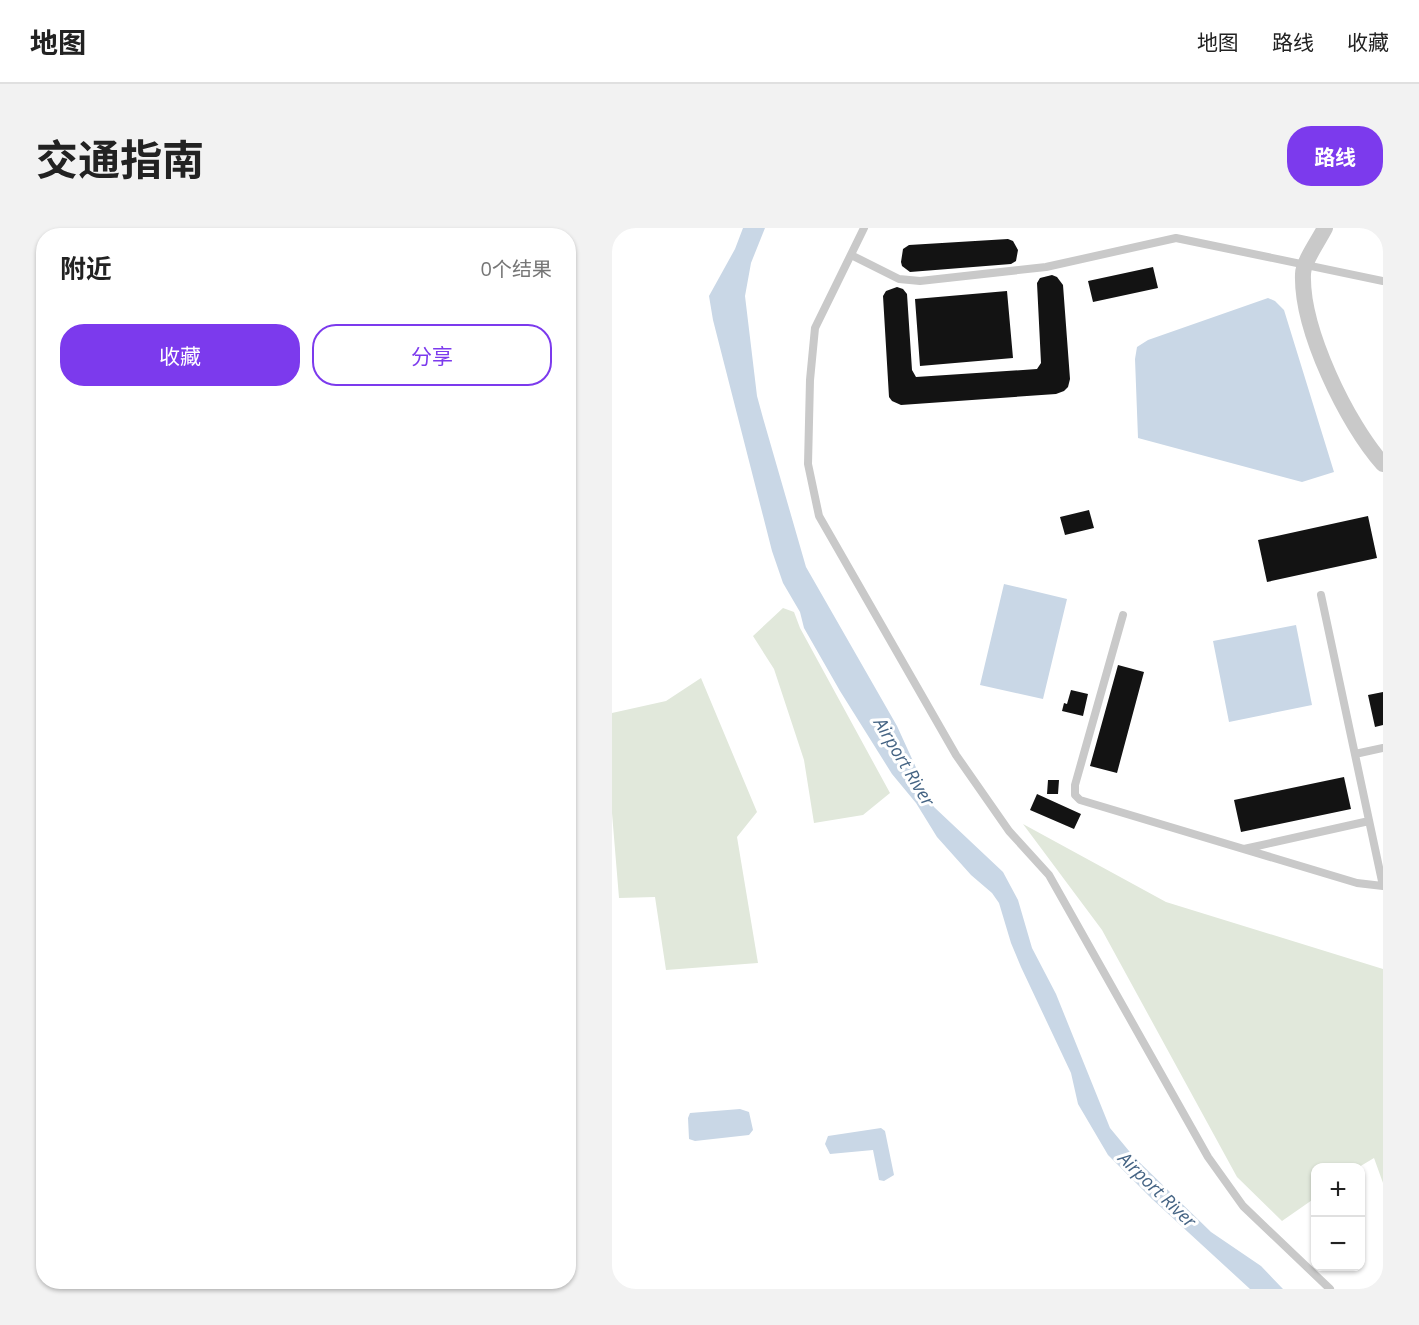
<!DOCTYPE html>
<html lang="zh">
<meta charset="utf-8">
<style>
:root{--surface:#fff;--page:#f2f2f2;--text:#222;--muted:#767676;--line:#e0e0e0;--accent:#7c3aed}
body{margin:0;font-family:"Open Sans","Noto Sans SC",sans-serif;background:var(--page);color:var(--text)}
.controls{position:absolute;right:18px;bottom:18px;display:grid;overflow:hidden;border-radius:12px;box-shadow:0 2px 4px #0004}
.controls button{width:54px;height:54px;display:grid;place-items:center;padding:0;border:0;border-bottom:2px solid var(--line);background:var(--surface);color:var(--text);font:30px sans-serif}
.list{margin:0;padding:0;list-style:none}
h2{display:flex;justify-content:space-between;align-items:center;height:78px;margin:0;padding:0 24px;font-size:26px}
h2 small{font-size:20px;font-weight:400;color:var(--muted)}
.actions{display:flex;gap:12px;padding:18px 24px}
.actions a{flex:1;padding:14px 0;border:2px solid var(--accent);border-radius:24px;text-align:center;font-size:21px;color:var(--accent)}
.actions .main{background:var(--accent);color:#fff}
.map{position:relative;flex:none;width:771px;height:1061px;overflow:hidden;border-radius:24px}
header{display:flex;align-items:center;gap:36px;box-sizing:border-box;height:84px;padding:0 30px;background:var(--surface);border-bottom:2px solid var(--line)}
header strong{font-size:28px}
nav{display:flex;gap:33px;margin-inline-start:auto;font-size:21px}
.intro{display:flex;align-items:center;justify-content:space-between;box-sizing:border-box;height:144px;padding:0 36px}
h1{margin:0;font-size:42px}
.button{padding:15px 27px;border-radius:24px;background:var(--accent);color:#fff;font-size:21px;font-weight:700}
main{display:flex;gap:36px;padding:0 36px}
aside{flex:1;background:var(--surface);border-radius:24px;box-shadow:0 2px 4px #0004}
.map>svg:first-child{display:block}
.green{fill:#e1e8db}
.water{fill:#c9d7e6}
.building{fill:#131313}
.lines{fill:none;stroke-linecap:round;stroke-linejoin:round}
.lane{stroke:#c9c9c9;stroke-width:8}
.street{stroke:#c9c9c9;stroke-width:16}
.labels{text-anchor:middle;stroke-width:6;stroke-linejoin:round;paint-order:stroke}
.water-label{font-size:18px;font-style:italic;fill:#456484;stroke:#fff}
</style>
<header>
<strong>地图</strong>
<nav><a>地图</a><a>路线</a><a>收藏</a></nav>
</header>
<div class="intro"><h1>交通指南</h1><a class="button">路线</a></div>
<main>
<aside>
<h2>附近<small>0个结果</small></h2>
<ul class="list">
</ul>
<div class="actions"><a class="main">收藏</a><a>分享</a></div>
</aside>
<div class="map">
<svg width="771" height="1061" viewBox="0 0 771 1061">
<rect width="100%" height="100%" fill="#fff"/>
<path class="green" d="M171,380l11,4 6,16 90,165 -27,22 -49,8 -10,-63 -30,-91 -21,-33z
M89,450l56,134 -20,25 21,126 -92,7 -11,-73 -36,1 -7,-85v-100l54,-12z
M411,596l143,78 217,67v214l-9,-25 -15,9 -43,1 -1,30 -33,23 -45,-44 -135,-247z"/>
<path class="water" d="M131,0h22l-14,35 -6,33 12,100 6,22 43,149 91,159 37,81 69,65 15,28 14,48 24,46 54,134 24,29 77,75 50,34 22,23h-33l-98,-90 -44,-44 -30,-51 -7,-31 -50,-106 -10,-24 -12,-40 -7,-10 -21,-18 -34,-38 -21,-34 -24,-29 -52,-83 -36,-63 -4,-16 -17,-29 -11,-32 -59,-231 -4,-24 26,-47z
M656,70l7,3 9,9 50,162 -32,10 -164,-44 -3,-79 2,-12 11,-7z
M392,356l63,15 -24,100 -63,-14z
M684,397l16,80 -83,17 -16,-81z
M128,881l9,3 4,18 -4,5 -54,6 -6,-2 -1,-21 2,-5z
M269,900l4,3 9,44 -10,6 -5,-1 -6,-30 -43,4 -5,-10 3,-8z"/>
<path class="building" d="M396,11l5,2 5,9 -2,11 -5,3 -101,8 -8,-6 -1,-4 2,-13 6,-4z
M541,39l5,21 -65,14 -5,-21z
M440,47l5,2 6,8 7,94 -2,8 -4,4 -8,3 -155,11 -9,-4 -3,-4 -6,-101 3,-5 11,-4 6,2 4,5 5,76 4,7 121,-8 4,-6 -4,-80 3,-5z
M395,63l6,67 -93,8 -5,-67z
M477,282l5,18 -29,7 -5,-18z
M756,288l9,42 -110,24 -9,-42z
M506,437l26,7 -27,101 -27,-7z
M459,462l17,4 -5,22 -21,-5 2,-8 3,1z
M771,464v33l-8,2 -7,-32z
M732,549l7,32 -110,23 -7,-32z
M436,552h11l-1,14h-11z
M425,566l44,20 -7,15 -44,-19z"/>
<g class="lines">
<path class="lane" d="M252,0l-49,100 -5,52 -2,84 11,52 137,239 53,76 40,44 159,282 35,49 87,83
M239,27l48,24 21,2 126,-14 130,-29 207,43
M709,367l62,291
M511,387l-48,170v10l5,5 277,83 26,3
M743,526l28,-6
M632,621l125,-28"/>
<path class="street" d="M713,0c-6,12 -22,34 -22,46 -2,55 44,150 80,190"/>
</g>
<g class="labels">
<g class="water-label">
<text transform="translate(292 534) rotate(59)" y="6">Airport River</text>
<text transform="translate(545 962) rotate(44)" y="6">Airport River</text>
</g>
</g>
</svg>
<div class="controls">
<button>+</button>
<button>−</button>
</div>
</div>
</main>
